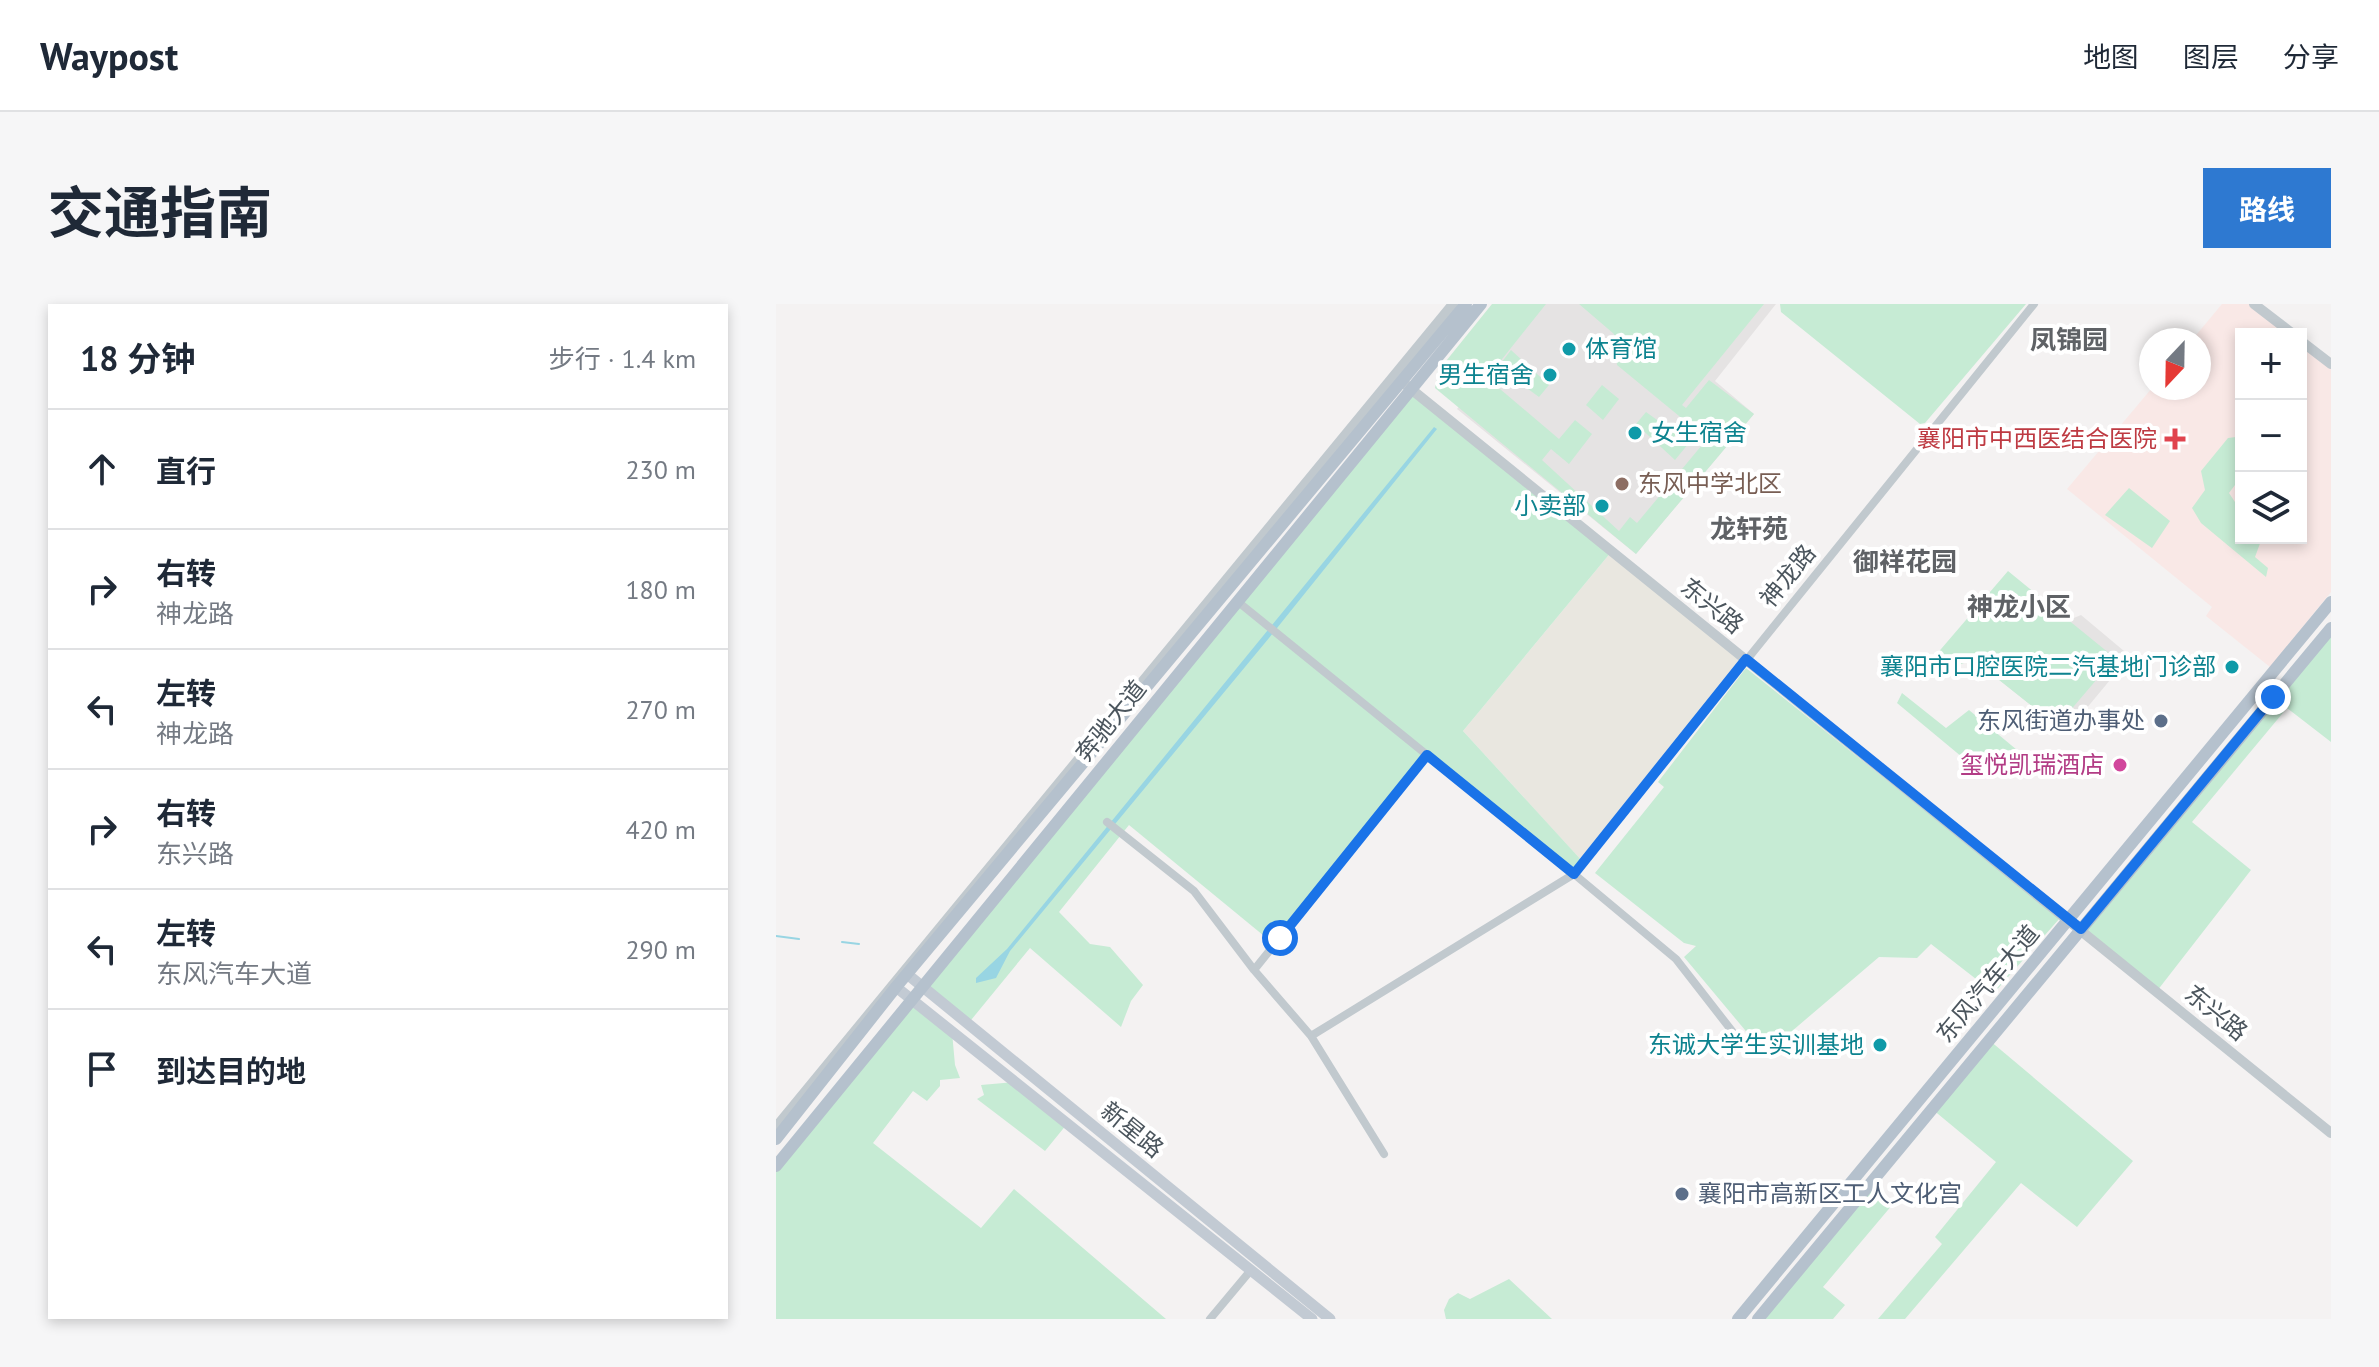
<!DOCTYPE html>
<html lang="zh">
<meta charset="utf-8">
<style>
:root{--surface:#fff;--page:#f6f6f7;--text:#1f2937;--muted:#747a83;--line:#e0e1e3;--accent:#2e79d1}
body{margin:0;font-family:"PT Sans","Noto Sans SC",sans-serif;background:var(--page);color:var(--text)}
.controls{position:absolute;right:24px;top:24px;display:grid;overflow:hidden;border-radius:0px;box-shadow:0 4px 12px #0003}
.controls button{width:72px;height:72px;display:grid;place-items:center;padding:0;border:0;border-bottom:2px solid var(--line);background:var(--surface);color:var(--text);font:40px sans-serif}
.compass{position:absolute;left:1363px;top:24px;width:72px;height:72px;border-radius:50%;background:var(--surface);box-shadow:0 4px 12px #0003;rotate:202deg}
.stop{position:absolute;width:24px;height:24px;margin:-18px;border:6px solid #1a73e8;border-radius:50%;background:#fff}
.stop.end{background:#1a73e8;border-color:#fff;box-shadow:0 2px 8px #0008}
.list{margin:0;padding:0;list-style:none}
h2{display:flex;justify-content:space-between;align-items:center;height:104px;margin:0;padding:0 32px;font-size:34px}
h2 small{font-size:26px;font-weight:400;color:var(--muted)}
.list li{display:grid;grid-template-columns:52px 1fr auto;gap:24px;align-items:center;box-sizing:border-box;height:120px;padding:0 32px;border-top:2px solid var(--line)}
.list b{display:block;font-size:30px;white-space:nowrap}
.list p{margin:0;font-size:26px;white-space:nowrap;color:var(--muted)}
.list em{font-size:26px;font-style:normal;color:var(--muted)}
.icon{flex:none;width:44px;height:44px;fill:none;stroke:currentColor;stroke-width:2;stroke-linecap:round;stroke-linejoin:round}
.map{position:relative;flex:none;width:1555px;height:1015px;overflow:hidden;border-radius:0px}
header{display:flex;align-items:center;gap:48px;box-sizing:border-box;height:112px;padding:0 40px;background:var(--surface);border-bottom:2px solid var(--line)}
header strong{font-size:38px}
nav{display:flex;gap:44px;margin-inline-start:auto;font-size:28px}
.intro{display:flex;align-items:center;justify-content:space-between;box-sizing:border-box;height:192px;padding:0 48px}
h1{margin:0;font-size:56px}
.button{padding:20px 36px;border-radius:0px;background:var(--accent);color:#fff;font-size:28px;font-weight:700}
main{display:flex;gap:48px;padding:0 48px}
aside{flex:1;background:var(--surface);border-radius:0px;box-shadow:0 4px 12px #0003}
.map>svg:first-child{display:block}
.commercial{fill:#e9e7e0}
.education{fill:#e5e3e3}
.medical{fill:#f9e8e6}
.green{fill:#c6ebd4}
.water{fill:#98d5e3}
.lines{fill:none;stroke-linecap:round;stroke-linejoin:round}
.stream{stroke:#98d5e3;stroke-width:2}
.minor{stroke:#c1c9ce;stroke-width:8}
.tertiary{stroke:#c1c9ce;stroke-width:10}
.secondary{stroke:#c2cad3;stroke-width:11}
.primary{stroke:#b5c1cd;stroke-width:12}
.route{stroke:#1a73e8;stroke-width:10}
.culture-dot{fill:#0f9aa8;stroke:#fff;stroke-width:3}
.health-dot{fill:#e0444e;stroke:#fff;stroke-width:3}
.education-dot{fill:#8d6e63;stroke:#fff;stroke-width:3}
.service-dot{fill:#5c6f8a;stroke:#fff;stroke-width:3}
.hotel-dot{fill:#d1479c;stroke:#fff;stroke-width:3}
.labels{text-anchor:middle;stroke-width:8;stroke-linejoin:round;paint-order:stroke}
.culture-label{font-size:24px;fill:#0d838f;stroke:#fff;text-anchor:end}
.health-label{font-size:24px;fill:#be3a42;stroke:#fff;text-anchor:end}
.education-label{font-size:24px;fill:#785e54;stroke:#fff;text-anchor:start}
.street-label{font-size:24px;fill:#4b555d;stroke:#fff}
.service-label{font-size:24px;fill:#4e5e75;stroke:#fff;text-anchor:end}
.hotel-label{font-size:24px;fill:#b23c85;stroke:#fff;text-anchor:end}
.neighbourhood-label{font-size:26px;font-weight:bold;fill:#5f6266;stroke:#fff}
</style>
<header>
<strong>Waypost</strong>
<nav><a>地图</a><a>图层</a><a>分享</a></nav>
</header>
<div class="intro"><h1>交通指南</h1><a class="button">路线</a></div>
<main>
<aside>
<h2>18 分钟<small>步行 · 1.4 km</small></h2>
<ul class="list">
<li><svg class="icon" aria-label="ahead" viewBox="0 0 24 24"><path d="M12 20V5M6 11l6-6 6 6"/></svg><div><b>直行</b></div><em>230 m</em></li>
<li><svg class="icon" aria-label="right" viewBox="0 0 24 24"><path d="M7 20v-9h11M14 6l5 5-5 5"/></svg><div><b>右转</b><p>神龙路</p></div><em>180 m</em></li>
<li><svg class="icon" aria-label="left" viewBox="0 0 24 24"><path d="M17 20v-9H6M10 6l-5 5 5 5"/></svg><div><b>左转</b><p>神龙路</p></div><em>270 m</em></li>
<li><svg class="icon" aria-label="right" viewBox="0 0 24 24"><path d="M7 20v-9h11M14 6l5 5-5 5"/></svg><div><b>右转</b><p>东兴路</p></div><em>420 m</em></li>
<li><svg class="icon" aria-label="left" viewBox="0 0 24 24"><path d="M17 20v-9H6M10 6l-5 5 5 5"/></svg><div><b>左转</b><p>东风汽车大道</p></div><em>290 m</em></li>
<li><svg class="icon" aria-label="arrive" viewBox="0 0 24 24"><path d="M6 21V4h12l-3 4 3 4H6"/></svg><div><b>到达目的地</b></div></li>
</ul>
</aside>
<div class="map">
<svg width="1555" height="1015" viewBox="0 0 1555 1015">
<rect width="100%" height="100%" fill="#f4f2f2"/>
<path class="commercial" d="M836,247l134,108 -165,201 -118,-129z"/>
<path class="education" d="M765,0h235l-61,77 39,33 -118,140 -179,-145z
M1305,311l49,41 -64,77 -92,-73z"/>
<path class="medical" d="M1446,0h32l39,30h-52v204h60v-197l30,23v228l-61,75 -64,-51 6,-9 -145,-118 85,-101h47v-48h-7z"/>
<path class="green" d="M716,0h54l-59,74 72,61 16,-19 17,14 -23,30 -18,-15 -9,11 77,71 11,-14 7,6 70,-84 -90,-74 -3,-31 -35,-30h185l-82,101 4,3 23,-28 45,34 -118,140 -201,-166 3,-17z
M1004,0h246l-101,119 -5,1 -139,-112z
M735,46l38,35 -10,12 -41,-30z
M826,81l17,14 -16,21 -17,-15z
M635,85l201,162 -149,180 120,131 -9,12 -147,-119 -152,190 -146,-120 -70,87 31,32 20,3 33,38 -12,16 -10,26 -91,-79 -63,77 -46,-38z
M870,108l43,31 -14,17 -39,-36z
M1460,133l5,4v36l-12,16 12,18v27h21l-7,19 13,11 -2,9 -65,-54 -9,-15 13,-18 -4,-19 27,-33z
M1353,184l41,33 -18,27 -47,-33z
M1232,267l107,87 -58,68 -83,-66 -57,17z
M1555,324v114l-44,-34 -95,114 59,48 -94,121 -76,-62z
M970,364l314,250 -66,75 -63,-49 -14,14 -38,-1 -114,97 -81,-97 12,-11 -12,-3 -89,-70 69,-86 -6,-5z
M1126,389l44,35 23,-18 60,50 1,6 -50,6 -83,-69z
M135,695l41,33 3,33 5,13 -20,2v6l-13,15 -14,-10 -40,52 108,85 33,-39 152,130h-390v-153z
M1213,736l144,121 -56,66 -56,-44 -116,136h-27l64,-75 -7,-7 61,-75 -64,-53z
M239,778l52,42 -22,27 -68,-52 7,-4 -3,-10z
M1093,881l24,19 -70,83 22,18 -12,14h-75z
M733,975l43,40h-106l-2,-9 5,-11 9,-6 12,6z"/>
<path class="water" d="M658,123l3,2 -168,209 -259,313 -14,27 -20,5v-5l31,-29z"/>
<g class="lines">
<path class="stream" d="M0,632l23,3
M66,638l17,2"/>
<path class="minor" d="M461,297l337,273 460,-570
M331,518l87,69 60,79 173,-215
M478,666l57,66 73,118
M535,732l263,-162 102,85 56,72
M434,1015l41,-49"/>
<path class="tertiary" d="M1478,0l39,30
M1525,37l30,23
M630,81l925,748
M0,823l677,-823"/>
<path class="secondary" d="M131,670l423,345
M120,683l416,332"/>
<path class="primary" d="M0,835l120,-152 570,-683
M0,862l705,-862
M962,1015l593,-717
M982,1015l573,-691"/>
</g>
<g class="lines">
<path class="route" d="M504,634l147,-183 147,119 172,-215 335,270 192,-232"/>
</g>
<g class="culture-dot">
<circle cx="793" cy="45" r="8"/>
<circle cx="774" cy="71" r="8"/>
<circle cx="859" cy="129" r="8"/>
<circle cx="826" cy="202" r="8"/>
<circle cx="1456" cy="363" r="8"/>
<circle cx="1104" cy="741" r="8"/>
</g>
<path class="health-dot" d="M1395 123h8v8h8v8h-8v8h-8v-8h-8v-8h8z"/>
<circle class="education-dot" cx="846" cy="180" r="8"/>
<g class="service-dot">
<circle cx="1385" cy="417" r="8"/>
<circle cx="906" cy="890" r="8"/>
</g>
<circle class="hotel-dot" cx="1344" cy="461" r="8"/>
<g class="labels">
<g class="culture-label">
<text x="809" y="53" text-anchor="start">体育馆</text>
<text x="758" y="79">男生宿舍</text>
<text x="875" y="137" text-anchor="start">女生宿舍</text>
<text x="810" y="210">小卖部</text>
<text x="1440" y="371">襄阳市口腔医院二汽基地门诊部</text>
<text x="1088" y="749">东诚大学生实训基地</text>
</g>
<g class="health-label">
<text x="1381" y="143">襄阳市中西医结合医院</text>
</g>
<g class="education-label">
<text x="862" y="188">东风中学北区</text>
</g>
<g class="street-label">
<text transform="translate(1012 272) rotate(-51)" y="8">神龙路</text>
<text transform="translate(936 302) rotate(39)" y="8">东兴路</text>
<text transform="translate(335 417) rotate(-51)" y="8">奔驰大道</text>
<text transform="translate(1212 680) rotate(-50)" y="8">东风汽车大道</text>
<text transform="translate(1440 709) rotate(39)" y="8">东兴路</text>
<text transform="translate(356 826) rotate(39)" y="8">新星路</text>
</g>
<g class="service-label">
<text x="1369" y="425">东风街道办事处</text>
<text x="922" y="898" text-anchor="start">襄阳市高新区工人文化宫</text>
</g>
<g class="hotel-label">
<text x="1328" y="469">玺悦凯瑞酒店</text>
</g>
<g class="neighbourhood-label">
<text x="1293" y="45">凤锦园</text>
<text x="973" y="234">龙轩苑</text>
<text x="1129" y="267">御祥花园</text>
<text x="1243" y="312">神龙小区</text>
</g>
</g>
</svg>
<div class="controls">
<button>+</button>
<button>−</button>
<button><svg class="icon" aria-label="layers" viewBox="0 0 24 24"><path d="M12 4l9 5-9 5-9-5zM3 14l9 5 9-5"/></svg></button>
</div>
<svg class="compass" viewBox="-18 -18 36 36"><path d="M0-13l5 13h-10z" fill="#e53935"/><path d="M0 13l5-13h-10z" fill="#747a83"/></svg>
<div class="stop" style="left:504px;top:634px"></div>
<div class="stop end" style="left:1497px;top:393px"></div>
</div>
</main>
